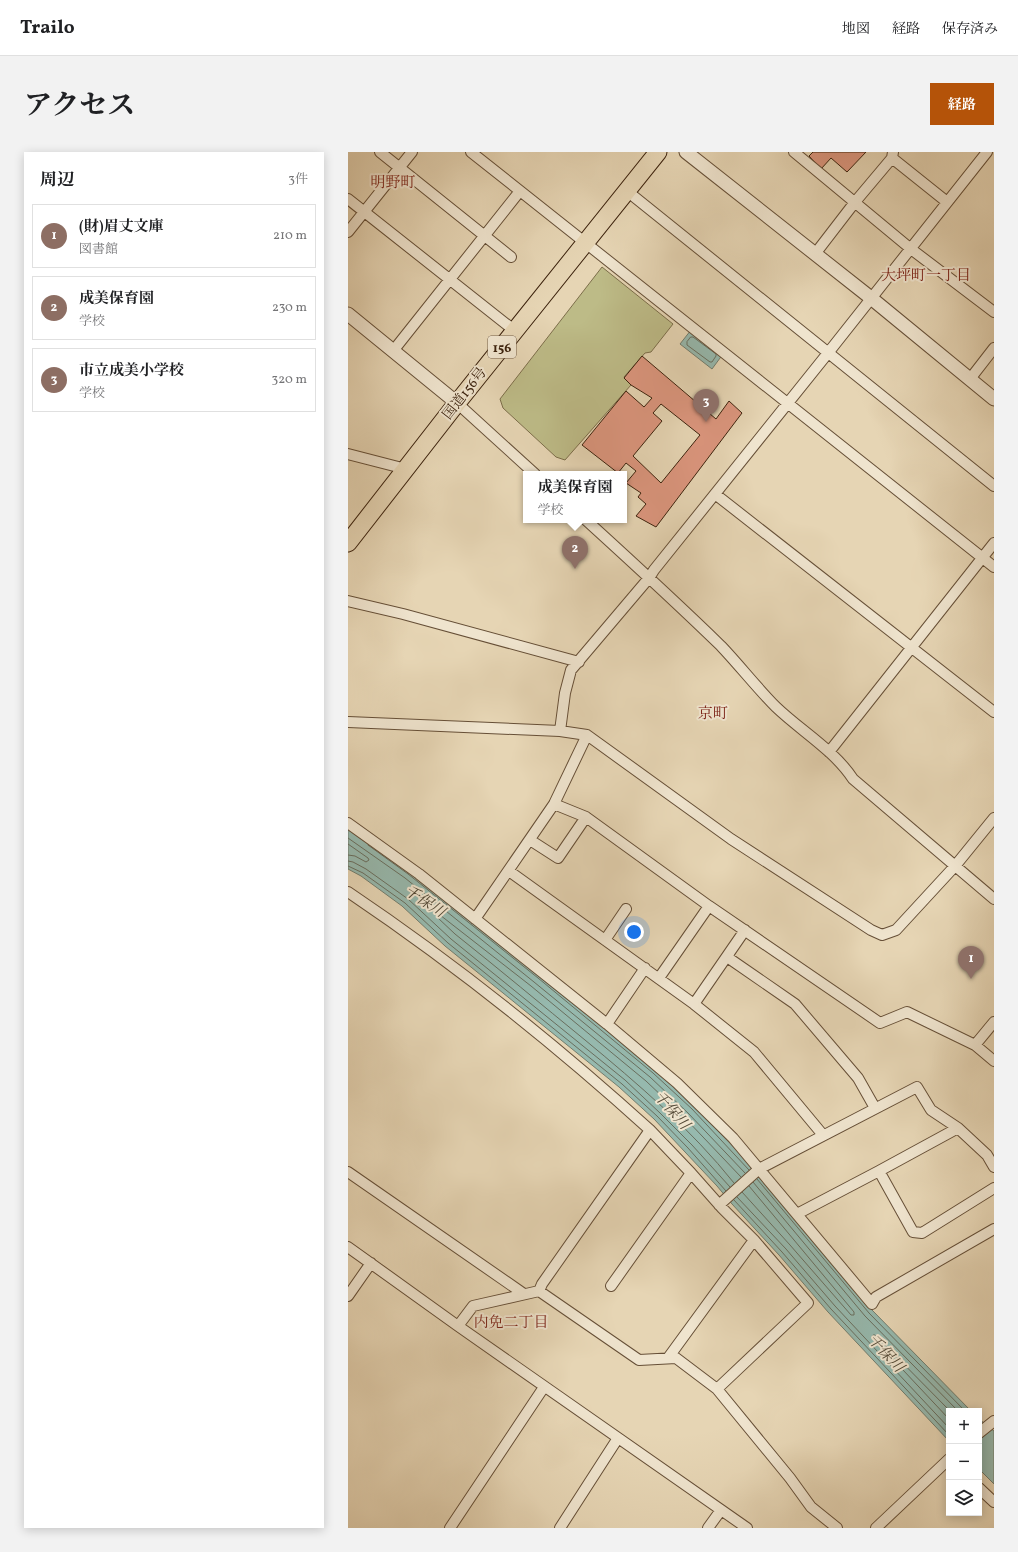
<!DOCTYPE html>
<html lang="ja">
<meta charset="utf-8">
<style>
:root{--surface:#fff;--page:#f2f2f2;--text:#202124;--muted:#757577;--line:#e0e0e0;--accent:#b45309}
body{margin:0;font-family:Vollkorn,"Noto Serif JP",serif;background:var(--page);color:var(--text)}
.controls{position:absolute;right:12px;bottom:12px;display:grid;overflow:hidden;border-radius:0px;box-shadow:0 2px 10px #0003}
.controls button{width:36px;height:36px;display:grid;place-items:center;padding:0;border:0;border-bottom:1px solid var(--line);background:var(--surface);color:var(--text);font:20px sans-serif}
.you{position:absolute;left:286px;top:780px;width:14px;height:14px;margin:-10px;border:3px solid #fff;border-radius:50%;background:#1a73e8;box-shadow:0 0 0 6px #1a73e833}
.badge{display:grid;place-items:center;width:26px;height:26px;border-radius:50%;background:var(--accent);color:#fff;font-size:13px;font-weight:700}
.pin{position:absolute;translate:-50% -33px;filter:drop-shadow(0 1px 2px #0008)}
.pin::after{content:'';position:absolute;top:21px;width:14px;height:12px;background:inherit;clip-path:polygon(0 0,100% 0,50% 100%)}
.popup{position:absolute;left:175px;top:319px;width:104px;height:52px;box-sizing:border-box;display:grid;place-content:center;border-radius:0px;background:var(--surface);filter:drop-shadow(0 1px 3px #0005);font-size:13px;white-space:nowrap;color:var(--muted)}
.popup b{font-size:15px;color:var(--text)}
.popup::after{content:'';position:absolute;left:50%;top:100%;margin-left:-8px;border:8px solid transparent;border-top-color:var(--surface)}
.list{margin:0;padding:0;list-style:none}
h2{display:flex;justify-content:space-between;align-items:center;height:52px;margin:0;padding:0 16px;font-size:17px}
h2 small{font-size:13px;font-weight:400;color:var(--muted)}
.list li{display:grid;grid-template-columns:26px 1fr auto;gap:12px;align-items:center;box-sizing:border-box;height:64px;margin:0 8px 8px;padding:0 8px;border:1px solid var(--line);border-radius:0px}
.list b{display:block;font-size:15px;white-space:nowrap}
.list p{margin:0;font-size:13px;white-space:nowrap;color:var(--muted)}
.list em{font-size:13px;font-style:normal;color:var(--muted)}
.icon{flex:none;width:22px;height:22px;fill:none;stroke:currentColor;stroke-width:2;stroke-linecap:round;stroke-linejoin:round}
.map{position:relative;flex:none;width:646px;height:1376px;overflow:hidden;border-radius:0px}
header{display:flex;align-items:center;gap:24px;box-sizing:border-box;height:56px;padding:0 20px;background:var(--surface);border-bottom:1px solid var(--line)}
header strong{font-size:19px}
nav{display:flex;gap:22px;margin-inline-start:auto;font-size:14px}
.intro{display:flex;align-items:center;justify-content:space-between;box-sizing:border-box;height:96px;padding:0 24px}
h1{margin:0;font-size:28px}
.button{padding:10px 18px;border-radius:0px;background:var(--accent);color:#fff;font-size:14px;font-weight:700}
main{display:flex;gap:24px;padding:0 24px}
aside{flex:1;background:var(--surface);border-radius:0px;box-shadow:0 2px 10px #0003}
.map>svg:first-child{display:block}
.green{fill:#bdbb87;stroke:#7c6e4a}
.water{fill:#96b9ae;stroke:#727d6e}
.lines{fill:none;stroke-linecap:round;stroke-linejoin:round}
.shore{stroke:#696e5e;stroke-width:1}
.building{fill:#dc967e;stroke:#3c220d;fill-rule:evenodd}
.minor-casing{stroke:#664f37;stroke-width:12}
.tertiary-casing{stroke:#664f37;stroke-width:15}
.trunk-casing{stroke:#3c220d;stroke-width:19}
.minor{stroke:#efe4ce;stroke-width:10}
.tertiary{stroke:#efe4ce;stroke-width:13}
.trunk{stroke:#e6d5b4;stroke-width:17}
.labels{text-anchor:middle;stroke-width:4;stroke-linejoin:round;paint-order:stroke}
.shield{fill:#efe4ce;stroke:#725c47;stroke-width:1}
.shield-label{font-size:13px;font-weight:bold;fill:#3c220d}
.street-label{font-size:14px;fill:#3c220d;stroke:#efe4ce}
.neighbourhood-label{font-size:15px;fill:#7a1f14;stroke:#efe4ce}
.water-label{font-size:15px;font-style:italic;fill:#524835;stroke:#efe4ce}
</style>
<header>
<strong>Trailo</strong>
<nav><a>地図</a><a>経路</a><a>保存済み</a></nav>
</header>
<div class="intro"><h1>アクセス</h1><a class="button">経路</a></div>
<main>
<aside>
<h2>周辺<small>3件</small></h2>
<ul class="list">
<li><span class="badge" style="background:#8d6e63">1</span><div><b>(財)眉丈文庫</b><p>図書館</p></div><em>210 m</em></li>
<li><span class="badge" style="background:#8d6e63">2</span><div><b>成美保育園</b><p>学校</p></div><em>230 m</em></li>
<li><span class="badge" style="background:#8d6e63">3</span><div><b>市立成美小学校</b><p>学校</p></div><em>320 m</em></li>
</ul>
</aside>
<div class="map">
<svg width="646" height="1376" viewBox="0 0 646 1376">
<rect width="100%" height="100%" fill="#e6d5b4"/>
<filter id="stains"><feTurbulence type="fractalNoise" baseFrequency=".005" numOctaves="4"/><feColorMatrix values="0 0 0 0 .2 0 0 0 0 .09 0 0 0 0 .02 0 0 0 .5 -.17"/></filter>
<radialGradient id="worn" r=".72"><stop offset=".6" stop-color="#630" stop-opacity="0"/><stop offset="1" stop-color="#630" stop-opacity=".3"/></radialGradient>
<path class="green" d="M254,115l71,57 -22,28 -6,1 -21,24 7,8 -66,75 -9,-3 -53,-49 -3,-9z"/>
<path class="water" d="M343,178l32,24 -11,15 -32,-25z
M0,675l62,44 246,199 38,36 55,57 123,147 99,101h-22v30l-121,-129 -49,-57 -47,-51 -15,-18 -63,-67 -35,-32 -174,-141 -43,-40 -41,-30 -13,-7z
M631,1267l15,12v53l-15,-15z"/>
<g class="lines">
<path class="shore" d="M343,185h2l23,17v2l-4,6h-2l-23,-17v-3z
M0,686l57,40 129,104 116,95 38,36 57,60
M0,692l20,14 1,2 -3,2 -11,-6 -7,-1
M20,693l40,29 130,104 115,95 39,36 57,61
M0,709l5,1 13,7 42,30 43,40 174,141 35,33 32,32 38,42
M0,714l15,7 42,30 43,40 174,141 35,32 31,32 38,43
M409,1027l112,134 96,98
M405,1030l112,134 93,95
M386,1031c-43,-54 -96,-99 -149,-143 -43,-35 -86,-71 -130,-106l-17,-16v-3h2l91,71 115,95 38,36 57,60
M394,1040l48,53 61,70h3v-3l-105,-126
M389,1045l49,52 49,57 114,122
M386,1048l48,52 49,57 118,126
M601,1267l-76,-81v-3h2l75,76"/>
</g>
<path class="building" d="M465,0h53l-19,20 -16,-14 -10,11 -12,-13z
M294,204l74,63 13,-18 13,12 -86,114 -20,-11 10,-12 -8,-7 3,-4 -15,-10 10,-12 -10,-8 -8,10 -36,-28 44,-54 18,16 8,-9 -21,-13 -7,-7zM313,252l39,31 -39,48 -28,-27 29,-35 -9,-8z"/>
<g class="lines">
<g class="minor-casing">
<path id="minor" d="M32,0l131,105
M123,0l523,415
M446,0l117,97 83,63
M544,6l55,44
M279,39l367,295
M0,47l167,132
M0,80l64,-80
M467,102l40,-52 37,-44 1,-6
M45,199l127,-160
M622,227l24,-31
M109,251l78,71
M0,302l58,15
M367,342l279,218
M238,368c45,41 91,83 135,126 19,20 36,42 55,61 25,24 58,43 77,72l141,120
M0,449l55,13 176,48
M0,570l212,9 27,4 144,104 140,91 11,5 14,-5 59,-64 39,-48
M212,579l5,-38 6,-23 78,-92 5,-8 174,-217 159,-201
M481,600l165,-209
M206,652l32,13 123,89 171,117 27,-11 68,33 19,16
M0,671l71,51 188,150
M182,688l28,18 28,-41
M161,719l185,133 60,48 69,83
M0,740c107,72 207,152 302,238
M127,767l79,-115 33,-69
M257,788l21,-31
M379,805l68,47 63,74 17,30
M297,816l-38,56 70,59 56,55 139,166 4,-7 118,-68
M311,826l50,-72
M346,852l51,-74
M627,893l19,-23
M610,976l-79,43 34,61 9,1 72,-45
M0,1020l176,122
M371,1053l40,-36 158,-82 14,23 27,18 29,27 7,12
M449,1062l82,-43
M0,1095l110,79 289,202
M263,1134l80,-113 31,35 32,32
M191,1139l3,-7 108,-154 41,43
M0,1144l23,-33
M110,1174l15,-20 66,-15 100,69 37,-2 41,31 73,89 21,29 26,21
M320,1206l86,-118 54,63 -91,86
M631,1281l15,-12
M631,1336l15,14
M102,1376l94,-141
M212,1376l58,-90
M360,1376l13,-18
M528,1376l73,-69"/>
</g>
<g class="tertiary-casing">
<path id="tertiary" d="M338,0l185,146 123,101
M0,162l109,89"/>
</g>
<g class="trunk-casing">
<path id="trunk" d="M0,391l109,-140 201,-251"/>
</g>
<use href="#minor" class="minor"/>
<use href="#tertiary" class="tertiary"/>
<use href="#trunk" class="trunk"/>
</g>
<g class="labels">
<rect class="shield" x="140" y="184" width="28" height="22" rx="3"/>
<g class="shield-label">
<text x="154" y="200">156</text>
</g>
<g class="street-label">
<text transform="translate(116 241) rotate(-52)" y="5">国道156号</text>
</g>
<g class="neighbourhood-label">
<text x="45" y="35">明野町</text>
<text x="578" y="128">大坪町一丁目</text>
<text x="365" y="566">京町</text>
<text x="163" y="1175">内免二丁目</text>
</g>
<g class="water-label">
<text transform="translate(77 749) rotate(33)" y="5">千保川</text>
<text transform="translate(324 958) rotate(49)" y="5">千保川</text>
<text transform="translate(538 1201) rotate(47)" y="5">千保川</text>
</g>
</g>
<rect width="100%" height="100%" filter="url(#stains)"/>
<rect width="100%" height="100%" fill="url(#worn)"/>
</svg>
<div class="controls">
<button>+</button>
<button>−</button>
<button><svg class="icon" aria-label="layers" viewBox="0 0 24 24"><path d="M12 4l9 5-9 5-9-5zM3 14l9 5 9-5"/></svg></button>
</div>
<div class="you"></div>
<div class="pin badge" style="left:623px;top:827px;background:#8d6e63">1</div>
<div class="pin badge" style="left:227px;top:417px;background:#8d6e63">2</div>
<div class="popup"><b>成美保育園</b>学校</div>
<div class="pin badge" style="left:358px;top:270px;background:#8d6e63">3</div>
</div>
</main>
